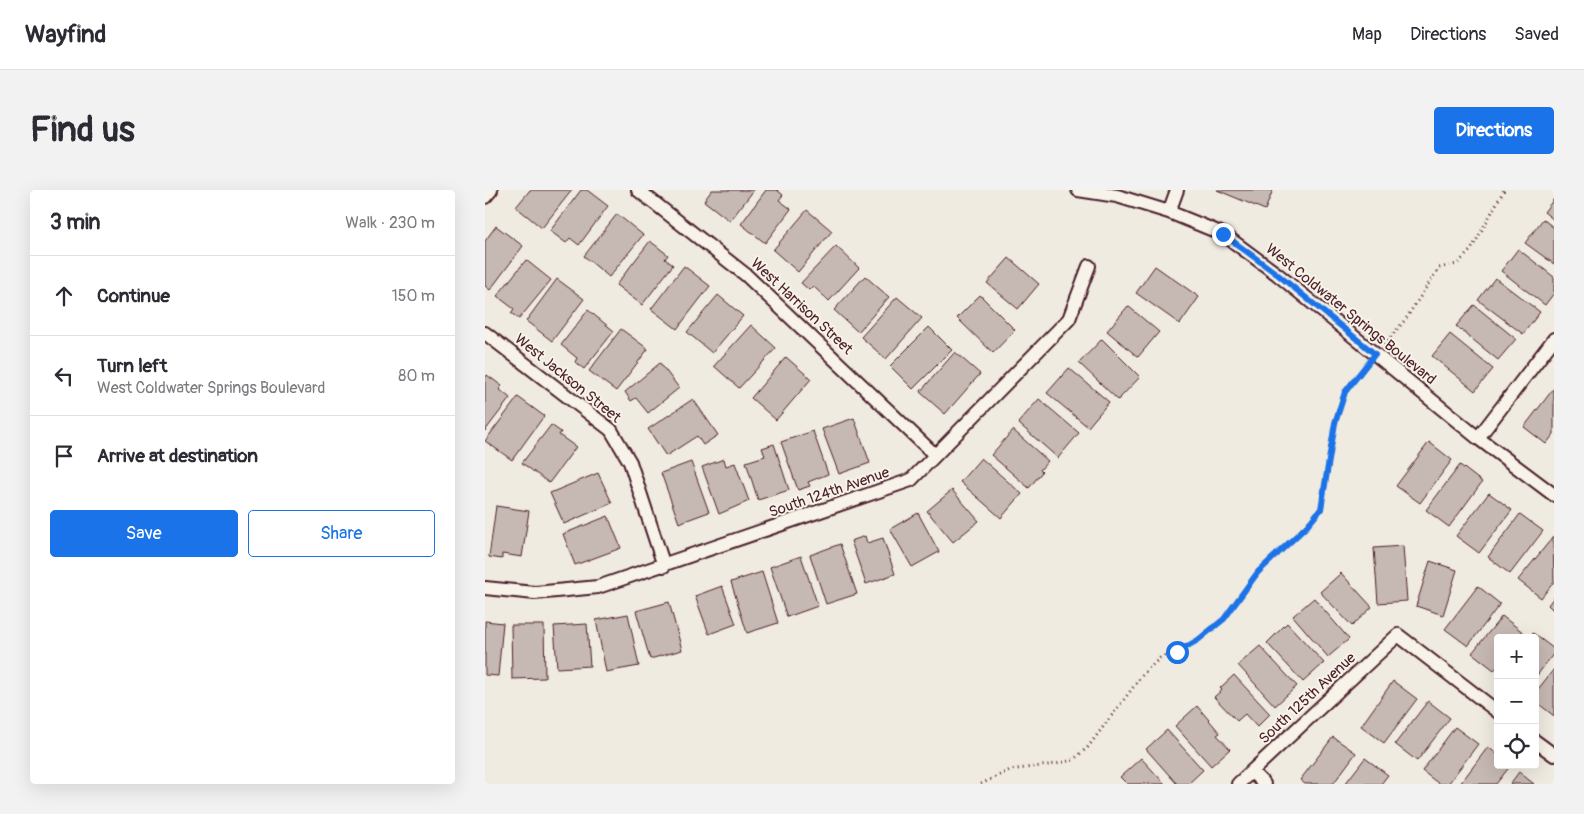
<!DOCTYPE html>
<meta charset="utf-8">
<style>
:root{--surface:#fff;--page:#f2f2f3;--text:#2b2b33;--muted:#7c7c81;--line:#e1e1e2;--accent:#1a73e8}
body{margin:0;font-family:Pangolin,sans-serif;background:var(--page);color:var(--text)}
.controls{position:absolute;right:15px;bottom:15px;display:grid;overflow:hidden;border-radius:5px;box-shadow:0 5px 20px #0002}
.controls button{width:45px;height:45px;display:grid;place-items:center;padding:0;border:0;border-bottom:1px solid var(--line);background:var(--surface);color:var(--text);font:25px sans-serif}
.stop{position:absolute;width:15px;height:15px;margin:-11px;border:4px solid #1a73e8;border-radius:50%;background:#fff}
.stop.end{background:#1a73e8;border-color:#fff;box-shadow:0 1px 5px #0008}
.list{margin:0;padding:0;list-style:none}
h2{display:flex;justify-content:space-between;align-items:center;height:65px;margin:0;padding:0 20px;font-size:21px}
h2 small{font-size:16px;font-weight:400;color:var(--muted)}
.list li{display:grid;grid-template-columns:32px 1fr auto;gap:15px;align-items:center;box-sizing:border-box;height:80px;padding:0 20px;border-top:1px solid var(--line)}
.list b{display:block;font-size:19px;white-space:nowrap}
.list p{margin:0;font-size:16px;white-space:nowrap;color:var(--muted)}
.list em{font-size:16px;font-style:normal;color:var(--muted)}
.actions{display:flex;gap:10px;padding:15px 20px}
.actions a{flex:1;padding:11px 0;border:1px solid var(--accent);border-radius:5px;text-align:center;font-size:18px;color:var(--accent)}
.actions .main{background:var(--accent);color:#fff}
.icon{flex:none;width:28px;height:28px;fill:none;stroke:currentColor;stroke-width:2;stroke-linecap:round;stroke-linejoin:round}
.map{position:relative;flex:none;width:1069px;height:594px;overflow:hidden;border-radius:5px}
header{display:flex;align-items:center;gap:30px;box-sizing:border-box;height:70px;padding:0 25px;background:var(--surface);border-bottom:1px solid var(--line)}
header strong{font-size:24px}
nav{display:flex;gap:28px;margin-inline-start:auto;font-size:18px}
.intro{display:flex;align-items:center;justify-content:space-between;box-sizing:border-box;height:120px;padding:0 30px}
h1{margin:0;font-size:35px}
.button{padding:12px 22px;border-radius:5px;background:var(--accent);color:#fff;font-size:18px;font-weight:700}
main{display:flex;gap:30px;padding:0 30px}
aside{flex:1;background:var(--surface);border-radius:5px;box-shadow:0 5px 20px #0002}
.map>svg:first-child{display:block}
.building{fill:#c6b8b3;stroke:#4a1f2b}
.lines{fill:none;stroke-linecap:round;stroke-linejoin:round}
.minor-casing{stroke:#4a1f2b;stroke-width:16}
.path{stroke:#4a1f2b;stroke-width:3;stroke-dasharray:1 4;stroke-linecap:butt}
.minor{stroke:#f7f3e8;stroke-width:12}
.route{stroke:#1a73e8;stroke-width:6}
.labels{text-anchor:middle;stroke-width:4;stroke-linejoin:round;paint-order:stroke}
.street-label{font-size:15px;fill:#4a1f2b;stroke:#f7f3e8}
</style>
<header>
<strong>Wayfind</strong>
<nav><a>Map</a><a>Directions</a><a>Saved</a></nav>
</header>
<div class="intro"><h1>Find us</h1><a class="button">Directions</a></div>
<main>
<aside>
<h2>3 min<small>Walk · 230 m</small></h2>
<ul class="list">
<li><svg class="icon" aria-label="ahead" viewBox="0 0 24 24"><path d="M12 20V5M6 11l6-6 6 6"/></svg><div><b>Continue</b></div><em>150 m</em></li>
<li><svg class="icon" aria-label="left" viewBox="0 0 24 24"><path d="M17 20v-9H6M10 6l-5 5 5 5"/></svg><div><b>Turn left</b><p>West Coldwater Springs Boulevard</p></div><em>80 m</em></li>
<li><svg class="icon" aria-label="arrive" viewBox="0 0 24 24"><path d="M6 21V4h12l-3 4 3 4H6"/></svg><div><b>Arrive at destination</b></div></li>
</ul>
<div class="actions"><a class="main">Save</a><a>Share</a></div>
</aside>
<div class="map">
<svg width="1069" height="594" viewBox="0 0 1069 594">
<rect width="100%" height="100%" fill="#f0ebe0"/>
<filter id="ink" filterUnits="userSpaceOnUse"><feTurbulence type="fractalNoise" baseFrequency=".02" numOctaves="2"/><feDisplacementMap in="SourceGraphic" scale="10" xChannelSelector="R" yChannelSelector="G"/><feConvolveMatrix kernelMatrix="1 2 1 2 8 2 1 2 1" color-interpolation-filters="sRGB"/></filter>
<g filter="url(#ink)">
<path class="building" d="M45,0h42l-30,38 -26,-21z
M96,0h6l21,16 -29,39 -9,-7 -4,5 -16,-12z
M227,0h42l-24,31 -26,-20z
M281,0h11l6,5 -4,5 12,9 -26,34 -24,-19z
M732,0h56l-8,20z
M1069,9v21l-10,-8z
M322,20l25,21 -34,41 -25,-22z
M132,24l26,21 -34,42 -25,-21z
M1058,29l11,9v36l-29,-21z
M11,36l27,20 -33,44 -5,-4v-45z
M165,51l18,14 -3,4 8,6 -31,40 -26,-20z
M351,56l23,22 -30,33 -16,-15 -4,4 -8,-7z
M1033,59l36,28v16l-9,12 -44,-34z
M524,68l30,26 -21,25 -31,-26z
M41,70l25,20 -32,39 -8,-6 3,-4 -17,-13z
M199,76l26,20 -33,43 -26,-20z
M670,76l44,31 -19,27 -44,-31z
M380,86l24,21 -31,35 -24,-22z
M1010,88l45,34 -17,22 -45,-34z
M72,89l27,20 -32,42 -26,-20z
M233,105l25,21 -31,37 -25,-21z
M495,105l35,35 -22,23 -36,-35z
M412,107l25,21 -36,41 -25,-22z
M989,115l42,34 -18,21 -42,-34z
M643,116l31,26 -21,25 -31,-26z
M103,120l26,21 -30,38 -9,-7 2,-4 -16,-13z
M266,135l25,23 -37,40 -25,-22z
M444,137l23,23 -39,39 -23,-23z
M136,139l27,20 -32,42 -27,-20z
M965,144l43,35 -18,22 -43,-35z
M617,149l38,38 -22,23 -39,-37z
M470,162l25,22 -35,40 -25,-22z
M301,167l25,22 -35,41 -25,-22z
M175,173l19,25 -31,25 -12,-15 -5,3 -6,-9z
M584,178l40,34 -21,25 -41,-34z
M2,185l15,11 -3,3 11,9 -25,33v-53z
M1069,198v46l-8,10 -22,-17z
M33,207l26,19 -32,44 -27,-19z
M208,209l25,36 -15,10 -6,-9 -31,20 -18,-27z
M554,209l40,34 -21,25 -40,-35z
M369,228l16,45 -31,11 -17,-45z
M66,235l10,7 -2,3 17,12 -27,36 -27,-20z
M528,240l35,31 -8,9 2,2 -13,16 -38,-33z
M328,241l15,43 -20,8 2,4 -12,4 -17,-48z
M944,252l23,18 -32,43 -24,-17z
M289,254l15,46 -31,10 -12,-38 19,-6 -3,-8z
M496,268l41,36 -21,24 -41,-36z
M239,269l2,7 9,-3 14,38 -30,13 -17,-47z
M206,272l18,50 -30,11 -18,-50z
M975,275l22,17 -33,45 -23,-17z
M113,283l14,30 -48,21 -14,-31z
M467,300l27,31 -26,21 -26,-31z
M1004,303l23,17 -33,43 -23,-17z
M11,316l33,5 -7,46 -20,-3v5l-13,-2z
M433,323l21,39 -27,15 -22,-38z
M1035,324l23,17 -33,43 -22,-17z
M123,326l13,32 -46,17 -12,-31z
M380,346l2,7 16,-5 12,36 -29,10 -15,-43z
M1068,347l1,45 -13,16 -23,-18z
M355,354l17,50 -31,10 -16,-49z
M918,356l4,55 -29,2 -4,-55z
M316,366l17,50 -31,11 -17,-50z
M945,371l27,9 -14,45 -27,-9z
M277,382l16,51 -31,10 -16,-51z
M856,383l31,34 -20,19 -32,-34z
M237,396l14,38 -27,10 -14,-38z
M993,396l22,18 -32,42 -23,-17z
M1069,407v14l-6,-6z
M829,408l35,41 -21,18 -35,-41z
M184,412l13,48 -32,9 -14,-48z
M143,424l11,52 -33,6 -10,-52z
M1017,426l22,17 -4,5h-22v28l-4,4 -22,-17z
M0,431l18,2 -5,53 -13,-1z
M802,433l37,40 -21,19 -36,-39z
M102,434l3,42 -33,2 -3,-42z
M26,435h33l1,53 -33,1z
M1048,443l21,16v4l-19,25v-40h-6z
M775,456l37,40 -22,20 -37,-41z
M1069,479v47l-19,-15v-8z
M749,485l36,39 -13,13 -12,-13 -8,7 -23,-24 8,-7 -2,-2z
M908,491l24,18 -33,44 -23,-17z
M943,511l22,17 -33,43 -22,-17z
M712,516l23,27 -3,2 13,14 -19,17 -36,-40z
M970,537l23,17 -30,40h-9l-17,-13z
M682,540l36,40 -15,14h-11l-31,-35z
M848,547l23,16 -23,31h-28l-5,-4z
M1003,557l10,8v10h13l-15,19h-36z
M656,568l24,26h-38l-7,-7z
M880,568l23,17 -7,9h-36z
M1034,582l15,12h-24z"/>
<g class="lines">
<g class="minor-casing">
<path id="minor" d="M153,0l108,85 189,180
M593,0l39,6 52,16 54,22 54,40 201,164 76,57
M0,7l6,-7
M684,22l8,-22
M0,143l126,97 19,32 34,104
M993,248l76,-99
M0,398l50,5 63,-6 313,-107 158,-161 20,-53
M1050,551l19,14
M767,582l12,12
M753,594l160,-149 100,77"/>
</g>
<path class="path" d="M899,155l21,-25 34,-52 18,-4 14,-14 33,-60
M496,594l29,-14 46,-6 17,-4 15,-13 56,-74 16,-15 38,-18 26,-21 34,-47 22,-19 41,-44 14,-86 10,-30 22,-28"/>
<use href="#minor" class="minor"/>
</g>
</g>
<g class="lines" filter="url(#ink)">
<path class="route" d="M692,462l21,-12 26,-21 34,-47 49,-46 14,-17 14,-86 10,-31 30,-38 -98,-80 -54,-40"/>
</g>
<g class="labels">
<g class="street-label">
<text transform="translate(317 116) rotate(43)" y="5">West Harrison Street</text>
<text transform="translate(866 124) rotate(39)" y="5">West Coldwater Springs Boulevard</text>
<text transform="translate(83 188) rotate(39)" y="5">West Jackson Street</text>
<text transform="translate(344 302) rotate(-19)" y="5">South 124th Avenue</text>
<text transform="translate(822 508) rotate(-43)" y="5">South 125th Avenue</text>
</g>
</g>
</svg>
<div class="controls">
<button>+</button>
<button>−</button>
<button><svg class="icon" aria-label="locate" viewBox="0 0 24 24"><circle cx="12" cy="12" r="6"/><path d="M12 2v4M12 18v4M2 12h4M18 12h4"/></svg></button>
</div>
<div class="stop" style="left:692px;top:462px"></div>
<div class="stop end" style="left:738px;top:44px"></div>
</div>
</main>
